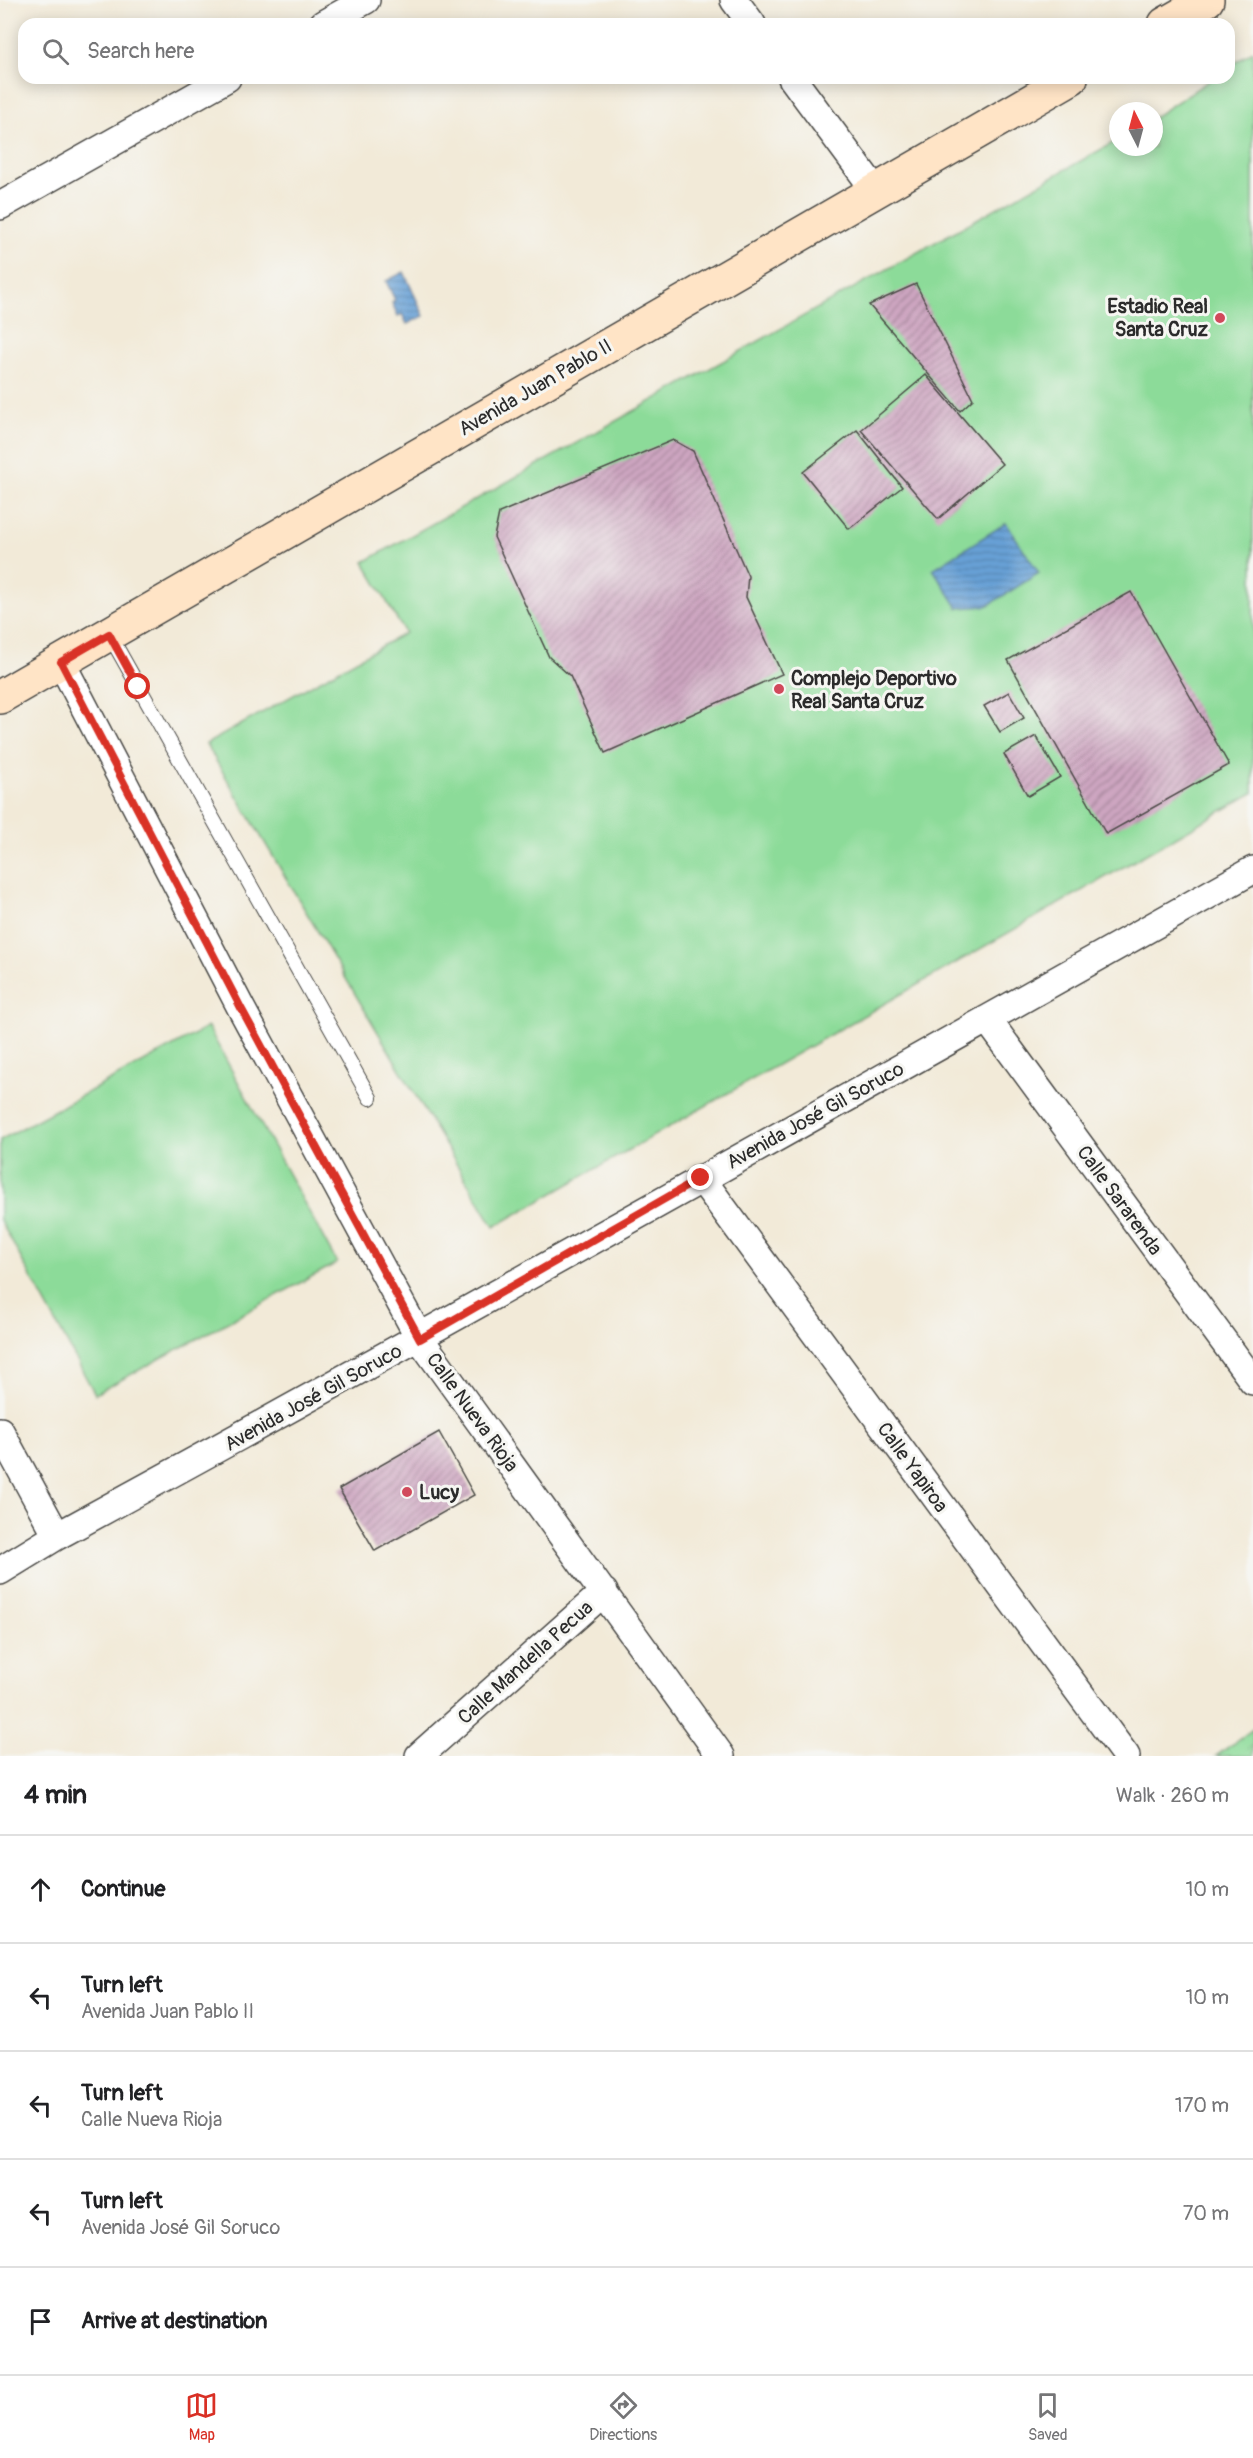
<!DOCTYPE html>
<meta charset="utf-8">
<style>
:root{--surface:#fff;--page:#f2f2f2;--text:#202124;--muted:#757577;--line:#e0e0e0;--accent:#d93025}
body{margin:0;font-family:Pangolin,sans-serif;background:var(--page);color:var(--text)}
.compass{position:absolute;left:1109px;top:102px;width:54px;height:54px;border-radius:50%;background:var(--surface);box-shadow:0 3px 15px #0003;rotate:354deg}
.stop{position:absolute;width:18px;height:18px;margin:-14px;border:4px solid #d93025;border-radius:50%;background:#fff}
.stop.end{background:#d93025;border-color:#fff;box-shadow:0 2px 6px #0008}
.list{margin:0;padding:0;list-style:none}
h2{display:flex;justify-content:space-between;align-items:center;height:78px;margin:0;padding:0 24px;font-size:26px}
h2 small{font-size:20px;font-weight:400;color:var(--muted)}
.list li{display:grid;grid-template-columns:39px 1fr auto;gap:18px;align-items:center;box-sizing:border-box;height:108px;padding:0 24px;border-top:2px solid var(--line)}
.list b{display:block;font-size:22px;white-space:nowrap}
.list p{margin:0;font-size:20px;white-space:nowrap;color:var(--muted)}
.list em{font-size:20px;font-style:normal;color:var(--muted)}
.icon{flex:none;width:33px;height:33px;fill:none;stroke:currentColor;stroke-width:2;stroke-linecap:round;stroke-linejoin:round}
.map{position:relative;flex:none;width:1253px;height:1756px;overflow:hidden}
.search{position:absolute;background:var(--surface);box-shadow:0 3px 15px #0003;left:18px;right:18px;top:18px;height:66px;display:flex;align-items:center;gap:15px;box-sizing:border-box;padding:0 21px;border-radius:18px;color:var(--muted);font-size:22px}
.sheet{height:618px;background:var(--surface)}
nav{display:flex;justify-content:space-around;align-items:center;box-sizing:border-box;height:84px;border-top:2px solid var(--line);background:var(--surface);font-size:16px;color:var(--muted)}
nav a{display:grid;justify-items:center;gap:3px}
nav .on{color:var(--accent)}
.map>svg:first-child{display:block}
.park{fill:url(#park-crowns);stroke:#5c8362;stroke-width:1.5}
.pitch{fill:#8cdb99;stroke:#5c8362;stroke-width:1.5}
.water{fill:url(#water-rules);stroke:#496680;stroke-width:1.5}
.building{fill:url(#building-hatch)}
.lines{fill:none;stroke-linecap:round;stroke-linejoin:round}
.lane-casing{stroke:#494845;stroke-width:16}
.street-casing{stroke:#494845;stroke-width:30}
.secondary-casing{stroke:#494845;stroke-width:36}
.lane{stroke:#fff;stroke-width:14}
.street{stroke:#fff;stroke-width:27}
.secondary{stroke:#ffe4c6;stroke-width:33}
.route{stroke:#d93025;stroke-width:8}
.poi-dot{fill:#d1495b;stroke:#f6f6f2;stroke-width:2}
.labels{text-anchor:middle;stroke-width:6;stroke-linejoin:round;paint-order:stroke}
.poi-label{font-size:20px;font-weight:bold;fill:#2b2b2b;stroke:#f6f6f2;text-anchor:start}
.street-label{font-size:20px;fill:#2b2b2b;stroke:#f6f6f2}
</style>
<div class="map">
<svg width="1253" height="1756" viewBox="0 0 1253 1756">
<defs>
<pattern id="park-crowns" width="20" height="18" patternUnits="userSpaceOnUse" patternTransform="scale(1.5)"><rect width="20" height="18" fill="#8cdb99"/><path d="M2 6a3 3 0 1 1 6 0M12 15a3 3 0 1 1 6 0" fill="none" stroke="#79bc84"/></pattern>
<pattern id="water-rules" width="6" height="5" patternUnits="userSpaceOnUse" patternTransform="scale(1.5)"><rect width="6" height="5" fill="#67a0d6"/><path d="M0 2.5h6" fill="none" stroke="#5583ae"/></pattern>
<pattern id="building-hatch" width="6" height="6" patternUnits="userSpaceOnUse" patternTransform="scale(1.5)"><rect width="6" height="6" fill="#cea6c1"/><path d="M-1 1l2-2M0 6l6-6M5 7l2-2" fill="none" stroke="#a7879d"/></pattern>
</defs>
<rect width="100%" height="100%" fill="#f6f6f2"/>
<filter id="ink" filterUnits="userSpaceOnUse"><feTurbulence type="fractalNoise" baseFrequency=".0167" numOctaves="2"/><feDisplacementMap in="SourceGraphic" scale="12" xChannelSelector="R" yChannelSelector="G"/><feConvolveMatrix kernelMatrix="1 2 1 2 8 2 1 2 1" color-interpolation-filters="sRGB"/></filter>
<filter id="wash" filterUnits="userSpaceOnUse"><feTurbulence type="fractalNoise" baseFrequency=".008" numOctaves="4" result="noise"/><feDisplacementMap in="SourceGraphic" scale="24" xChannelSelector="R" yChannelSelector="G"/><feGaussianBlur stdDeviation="1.35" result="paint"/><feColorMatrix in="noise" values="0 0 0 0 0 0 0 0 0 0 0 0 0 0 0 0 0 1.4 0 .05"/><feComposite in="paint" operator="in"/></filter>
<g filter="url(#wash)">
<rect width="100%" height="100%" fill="#f2ead8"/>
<path class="park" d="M1253,1729v27h-37z"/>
<path class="pitch" d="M1253,51v742l-759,434 -288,-483 199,-111 -41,-71 754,-422v7h36v-30l59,-39h16v-11z
M208,1027l129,236 -242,131 -95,-174v-80z"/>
<path class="water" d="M404,272l20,44 -17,8 -5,-10 -4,2 -6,-13 3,-3 -9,-19z
M1006,523l33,50 -52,33 -29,2 -25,-39z"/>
<g id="blocks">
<path class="building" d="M916,284l57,115 -13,12 -91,-106z
M926,375l76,89 -64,55 -77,-89z
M857,430l45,57 -53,42 -46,-57z
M673,440l20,11 55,125 -2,21 36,77 -177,79 -35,-77 -21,-19 -55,-120 5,-24z
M1131,592l98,173 -123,69 -98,-174z
M1009,692l15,26 -24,14 -16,-26z
M1036,736l24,41 -32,19 -24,-42z
M439,1432l35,63 -99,56 -36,-62z"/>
</g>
</g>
<g filter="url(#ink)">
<use href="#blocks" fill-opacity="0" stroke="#494845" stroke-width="1.5"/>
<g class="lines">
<g class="lane-casing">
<path id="lane" d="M109,634l261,464"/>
</g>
<g class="street-casing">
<path id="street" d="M734,0l18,24
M323,24l43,-24
M792,78l83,112
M0,206l227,-128
M61,662l180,346 179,331 301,417
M987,1019l266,362
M701,1178l425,578
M0,1431l57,105
M0,1571l57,-35c401,-218 798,-443 1196,-666
M419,1756l185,-164"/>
</g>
<g class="secondary-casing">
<path id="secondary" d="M1165,24l42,-24
M0,697l1071,-619"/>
</g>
<use href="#lane" class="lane"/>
<use href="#street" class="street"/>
<use href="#secondary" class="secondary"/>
</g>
</g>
<g class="lines" filter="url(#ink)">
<path class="route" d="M138,687l-29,-53 -48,28 180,346 179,331 281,-161"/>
</g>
<g class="poi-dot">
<circle cx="1220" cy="318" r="6"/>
<circle cx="779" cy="689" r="6"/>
<circle cx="407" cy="1492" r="6"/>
</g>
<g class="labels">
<g class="poi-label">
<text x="1208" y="313" text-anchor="end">Estadio Real<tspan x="1208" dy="23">Santa Cruz</tspan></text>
<text x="791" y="685">Complejo Deportivo<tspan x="791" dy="23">Real Santa Cruz</tspan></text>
<text x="419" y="1499">Lucy</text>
</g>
<g class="street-label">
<text transform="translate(535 387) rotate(-30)" y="7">Avenida Juan Pablo II</text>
<text transform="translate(815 1115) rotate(-29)" y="7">Avenida José Gil Soruco</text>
<text transform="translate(1120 1200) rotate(54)" y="7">Calle Sararenda</text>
<text transform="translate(313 1397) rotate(-29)" y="7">Avenida José Gil Soruco</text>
<text transform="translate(473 1412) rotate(54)" y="7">Calle Nueva Rioja</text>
<text transform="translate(913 1467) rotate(54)" y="7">Calle Yapiroa</text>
<text transform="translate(525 1662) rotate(-42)" y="7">Calle Mandella Pecua</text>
</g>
</g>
</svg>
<svg class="compass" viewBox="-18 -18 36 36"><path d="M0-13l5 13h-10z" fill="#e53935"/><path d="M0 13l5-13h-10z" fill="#757577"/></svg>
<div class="stop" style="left:138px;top:687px"></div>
<div class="stop end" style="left:701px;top:1178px"></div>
<div class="search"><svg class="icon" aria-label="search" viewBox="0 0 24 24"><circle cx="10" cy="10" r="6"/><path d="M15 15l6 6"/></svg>Search here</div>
</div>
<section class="sheet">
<h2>4 min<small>Walk · 260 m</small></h2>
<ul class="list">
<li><svg class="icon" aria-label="ahead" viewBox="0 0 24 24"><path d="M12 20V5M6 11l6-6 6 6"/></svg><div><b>Continue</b></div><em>10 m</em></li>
<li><svg class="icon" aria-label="left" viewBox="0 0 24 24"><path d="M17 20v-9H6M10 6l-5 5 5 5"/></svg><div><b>Turn left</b><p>Avenida Juan Pablo II</p></div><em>10 m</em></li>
<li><svg class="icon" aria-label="left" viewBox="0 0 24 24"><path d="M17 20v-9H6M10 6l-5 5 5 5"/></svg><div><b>Turn left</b><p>Calle Nueva Rioja</p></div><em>170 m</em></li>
<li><svg class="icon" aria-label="left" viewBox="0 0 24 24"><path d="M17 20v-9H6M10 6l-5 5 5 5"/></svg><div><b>Turn left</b><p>Avenida José Gil Soruco</p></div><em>70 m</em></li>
<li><svg class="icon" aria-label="arrive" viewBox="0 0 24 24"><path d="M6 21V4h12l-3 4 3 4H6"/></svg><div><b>Arrive at destination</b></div></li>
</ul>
</section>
<nav>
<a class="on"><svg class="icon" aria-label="map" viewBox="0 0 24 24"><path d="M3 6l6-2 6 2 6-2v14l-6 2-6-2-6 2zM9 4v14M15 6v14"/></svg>Map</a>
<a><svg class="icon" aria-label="directions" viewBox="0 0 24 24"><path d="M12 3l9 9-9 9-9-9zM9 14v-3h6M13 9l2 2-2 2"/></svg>Directions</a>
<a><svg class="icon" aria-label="saved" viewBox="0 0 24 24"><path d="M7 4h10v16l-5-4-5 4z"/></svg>Saved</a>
</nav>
